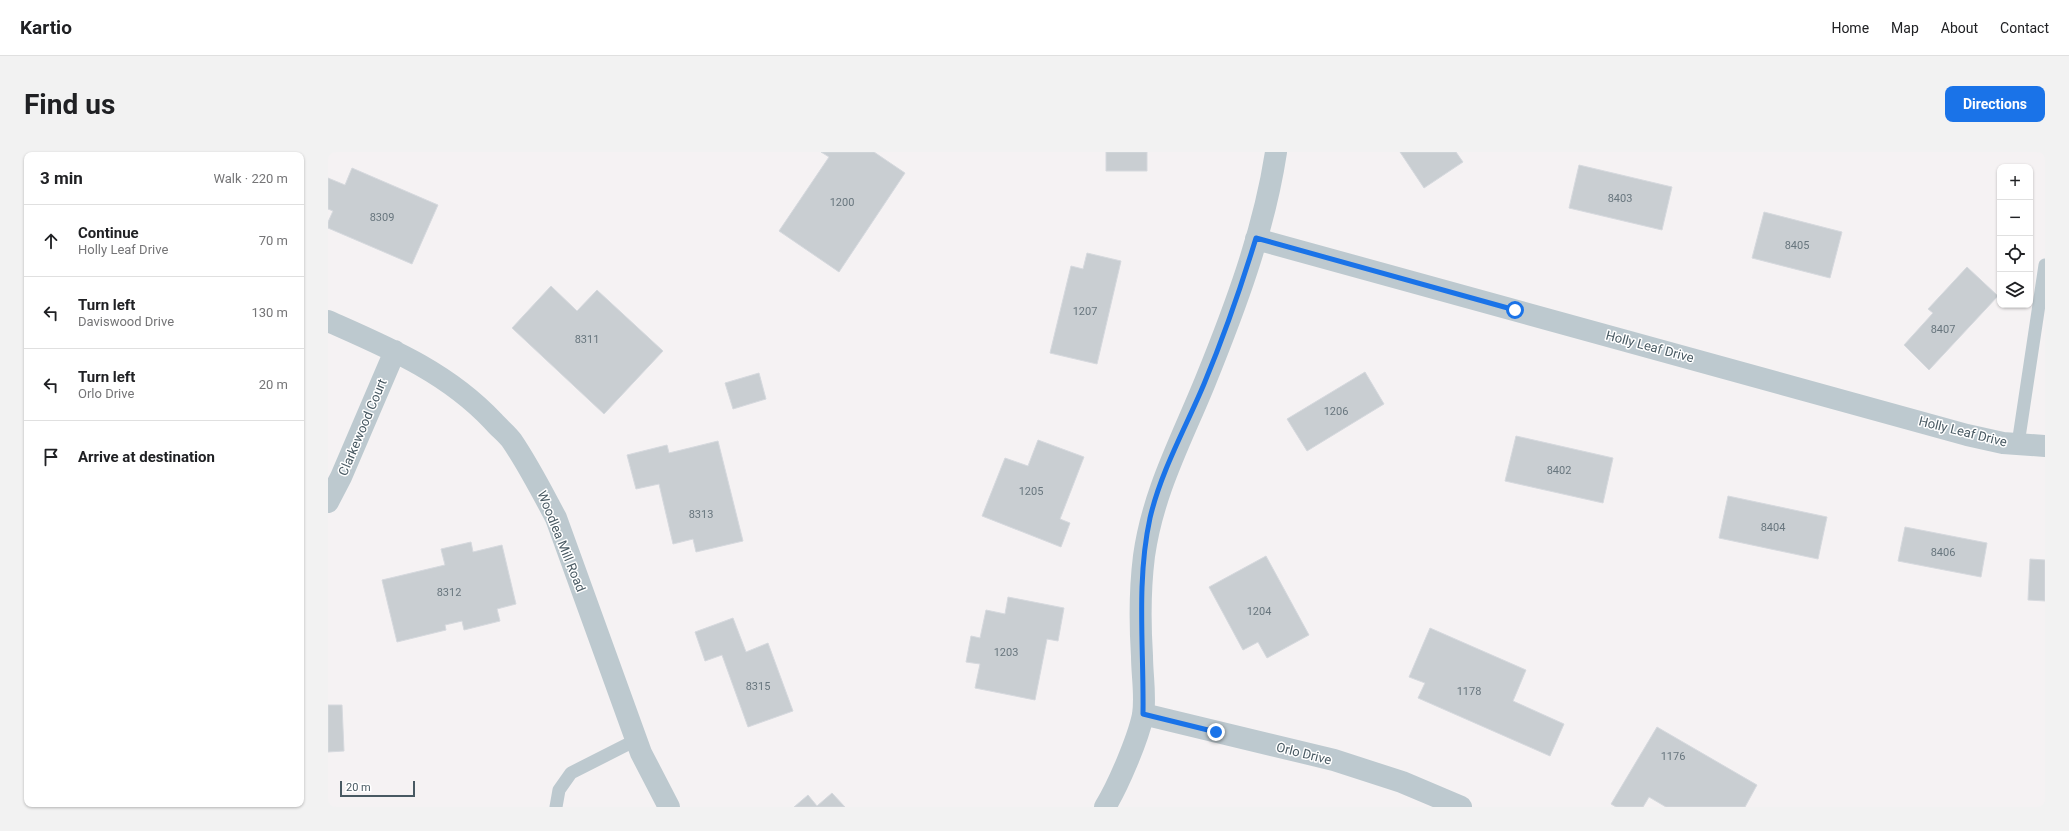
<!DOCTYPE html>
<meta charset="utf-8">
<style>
:root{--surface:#fff;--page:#f2f2f2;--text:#202124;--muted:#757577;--line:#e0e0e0;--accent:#1a73e8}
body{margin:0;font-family:Roboto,sans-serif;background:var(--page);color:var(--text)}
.controls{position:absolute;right:12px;top:12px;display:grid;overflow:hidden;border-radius:8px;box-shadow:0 1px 3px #0004}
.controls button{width:36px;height:36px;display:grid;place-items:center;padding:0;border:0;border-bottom:1px solid var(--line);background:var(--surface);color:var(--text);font:20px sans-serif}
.scale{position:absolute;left:12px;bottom:10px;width:75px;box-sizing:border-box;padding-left:4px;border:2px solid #485962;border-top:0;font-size:11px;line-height:14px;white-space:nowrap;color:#485962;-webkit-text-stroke:3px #fff;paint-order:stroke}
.stop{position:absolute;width:12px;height:12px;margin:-9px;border:3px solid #1a73e8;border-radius:50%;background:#fff}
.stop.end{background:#1a73e8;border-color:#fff;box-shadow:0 1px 4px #0008}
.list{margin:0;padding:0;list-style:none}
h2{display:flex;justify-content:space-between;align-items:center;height:52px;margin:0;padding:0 16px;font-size:17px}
h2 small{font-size:13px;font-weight:400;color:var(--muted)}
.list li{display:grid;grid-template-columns:26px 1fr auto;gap:12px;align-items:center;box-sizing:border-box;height:72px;padding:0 16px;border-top:1px solid var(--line)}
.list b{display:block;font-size:15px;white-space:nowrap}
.list p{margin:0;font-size:13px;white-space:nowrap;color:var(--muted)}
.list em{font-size:13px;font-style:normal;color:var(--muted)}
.icon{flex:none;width:22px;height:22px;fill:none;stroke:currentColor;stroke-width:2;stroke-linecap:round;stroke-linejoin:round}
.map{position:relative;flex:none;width:1717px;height:655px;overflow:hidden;border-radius:8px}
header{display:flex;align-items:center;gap:24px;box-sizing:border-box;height:56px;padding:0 20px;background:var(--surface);border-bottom:1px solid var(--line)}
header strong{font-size:19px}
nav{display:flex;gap:22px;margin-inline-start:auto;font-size:14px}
.intro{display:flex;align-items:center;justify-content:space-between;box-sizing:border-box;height:96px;padding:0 24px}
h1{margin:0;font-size:28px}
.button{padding:10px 18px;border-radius:8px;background:var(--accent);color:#fff;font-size:14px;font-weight:700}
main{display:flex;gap:24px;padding:0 24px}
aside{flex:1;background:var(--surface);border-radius:8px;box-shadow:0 1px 3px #0004}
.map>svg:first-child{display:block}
.building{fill:#c9ced2;stroke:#d6d9de}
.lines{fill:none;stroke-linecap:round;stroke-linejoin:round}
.service{stroke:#bdc9cf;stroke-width:13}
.minor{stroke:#bdc9cf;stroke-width:22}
.route{stroke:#1a73e8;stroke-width:5}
.labels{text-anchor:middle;stroke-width:3;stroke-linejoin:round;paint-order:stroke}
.number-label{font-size:11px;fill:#68767e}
.street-label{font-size:13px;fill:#485962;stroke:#fff}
</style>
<header>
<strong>Kartio</strong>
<nav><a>Home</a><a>Map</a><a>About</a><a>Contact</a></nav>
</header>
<div class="intro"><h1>Find us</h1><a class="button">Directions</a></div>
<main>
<aside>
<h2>3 min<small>Walk · 220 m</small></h2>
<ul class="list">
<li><svg class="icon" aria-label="ahead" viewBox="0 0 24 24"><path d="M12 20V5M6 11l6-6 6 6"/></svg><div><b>Continue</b><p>Holly Leaf Drive</p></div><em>70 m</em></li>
<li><svg class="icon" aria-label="left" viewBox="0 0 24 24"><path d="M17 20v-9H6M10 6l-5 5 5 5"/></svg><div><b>Turn left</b><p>Daviswood Drive</p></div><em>130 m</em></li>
<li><svg class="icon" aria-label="left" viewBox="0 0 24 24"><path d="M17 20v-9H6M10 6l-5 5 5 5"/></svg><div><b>Turn left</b><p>Orlo Drive</p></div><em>20 m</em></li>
<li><svg class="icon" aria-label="arrive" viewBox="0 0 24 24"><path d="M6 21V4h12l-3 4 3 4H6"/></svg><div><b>Arrive at destination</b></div></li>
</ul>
</aside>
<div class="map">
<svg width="1717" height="655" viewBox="0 0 1717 655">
<rect width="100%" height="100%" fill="#f5f2f3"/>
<path class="building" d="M493,0h53l31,21 -66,99 -60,-41 50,-74z
M778,0h41v19h-41z
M1072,0h56l7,10 -39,26z
M1251,13l93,22 -10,43 -93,-22z
M24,16l86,37 -26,59 -84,-36v-6l5,-11 -5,-2v-31l17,7z
M1436,60l78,20 -12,46 -78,-20z
M759,101l34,8 -24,103 -47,-11 21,-87 12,3z
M1639,115l31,29 -69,74 -25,-25 29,-32 -5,-4z
M223,134l26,25 20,-21 66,61 -59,63 -92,-86z
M1037,220l19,32 -77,47 -20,-32z
M431,221l7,26 -33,10 -8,-26z
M1188,284l97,22 -10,45 -98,-22z
M710,288l46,17 -24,62 10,4 -9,24 -79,-31 23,-58 23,8z
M390,289l25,100 -47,11 -3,-13 -20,5 -14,-60 -23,5 -9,-34 40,-10 2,8z
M1400,344l99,21 -9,42 -99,-21z
M1577,375l82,16 -6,34 -83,-16z
M143,390l2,10 29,-7 14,59 -19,5 3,12 -36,9 -2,-9 -17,4 1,5 -49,12 -15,-62 63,-15 -4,-16z
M938,404l43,79 -42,23 -9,-16 -15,8 -34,-63z
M1702,407l15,1v41l-17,-1z
M680,445l56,11 -6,33 -11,-2 -12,61 -60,-12 5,-24 -14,-2 5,-26 9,2 6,-28 19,4z
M405,466l13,34 22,-9 25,68 -45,16 -26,-72 -17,6 -10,-29z
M1102,476l96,42 -13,31 51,23 -14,32 -132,-58 7,-15 -16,-6z
M0,553h14l2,46 -16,1z
M1329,575l100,58 -12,22h-79l-17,-10 -6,10h-27l-5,-3z
M504,641l13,14h-51l14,-12 9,11z"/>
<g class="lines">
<path class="service" d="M1690,292l27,-179
M228,655l3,-17 12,-17 65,-33"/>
<path class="minor" d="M928,87l711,196 36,8 42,3
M0,169c61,27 119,51 165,100 6,7 14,13 19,20 17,25 30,51 44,77l85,235 28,54
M0,350l13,-25 54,-126
M815,562l191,46 68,22 59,25
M777,655c13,-21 33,-68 38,-92 3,-19 -1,-40 -1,-59 -2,-31 -2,-68 2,-100 9,-64 37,-115 61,-174 30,-74 59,-151 71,-230"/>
</g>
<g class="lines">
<path class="route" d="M888,580l-73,-18c1,-65 -7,-132 7,-196 11,-47 36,-91 54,-134 20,-48 37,-97 52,-146l259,72"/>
</g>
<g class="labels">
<g class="number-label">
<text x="1292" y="50">8403</text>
<text x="514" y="54">1200</text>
<text x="54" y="69">8309</text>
<text x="1469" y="97">8405</text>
<text x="757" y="163">1207</text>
<text x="1615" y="181">8407</text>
<text x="259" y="191">8311</text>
<text x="1008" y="263">1206</text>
<text x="1231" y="322">8402</text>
<text x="703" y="343">1205</text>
<text x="373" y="366">8313</text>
<text x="1445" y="379">8404</text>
<text x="1615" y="404">8406</text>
<text x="121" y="444">8312</text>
<text x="931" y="463">1204</text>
<text x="678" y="504">1203</text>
<text x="430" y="538">8315</text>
<text x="1141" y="543">1178</text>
<text x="1345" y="608">1176</text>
</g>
<g class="street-label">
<text transform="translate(1322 194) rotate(15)" y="5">Holly Leaf Drive</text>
<text transform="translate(34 275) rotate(-67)" y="5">Clarkewood Court</text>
<text transform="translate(1635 279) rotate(14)" y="5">Holly Leaf Drive</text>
<text transform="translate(234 389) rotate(68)" y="5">Woodlea Mill Road</text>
<text transform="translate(976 601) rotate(14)" y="5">Orlo Drive</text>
</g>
</g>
</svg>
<div class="controls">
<button>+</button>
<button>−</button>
<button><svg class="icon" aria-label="locate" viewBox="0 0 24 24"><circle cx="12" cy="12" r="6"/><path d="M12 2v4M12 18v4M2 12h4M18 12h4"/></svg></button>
<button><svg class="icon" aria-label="layers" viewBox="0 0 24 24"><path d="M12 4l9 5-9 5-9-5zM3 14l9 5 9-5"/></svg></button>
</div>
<div class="scale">20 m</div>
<div class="stop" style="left:1187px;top:158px"></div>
<div class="stop end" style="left:888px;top:580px"></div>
</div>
</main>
